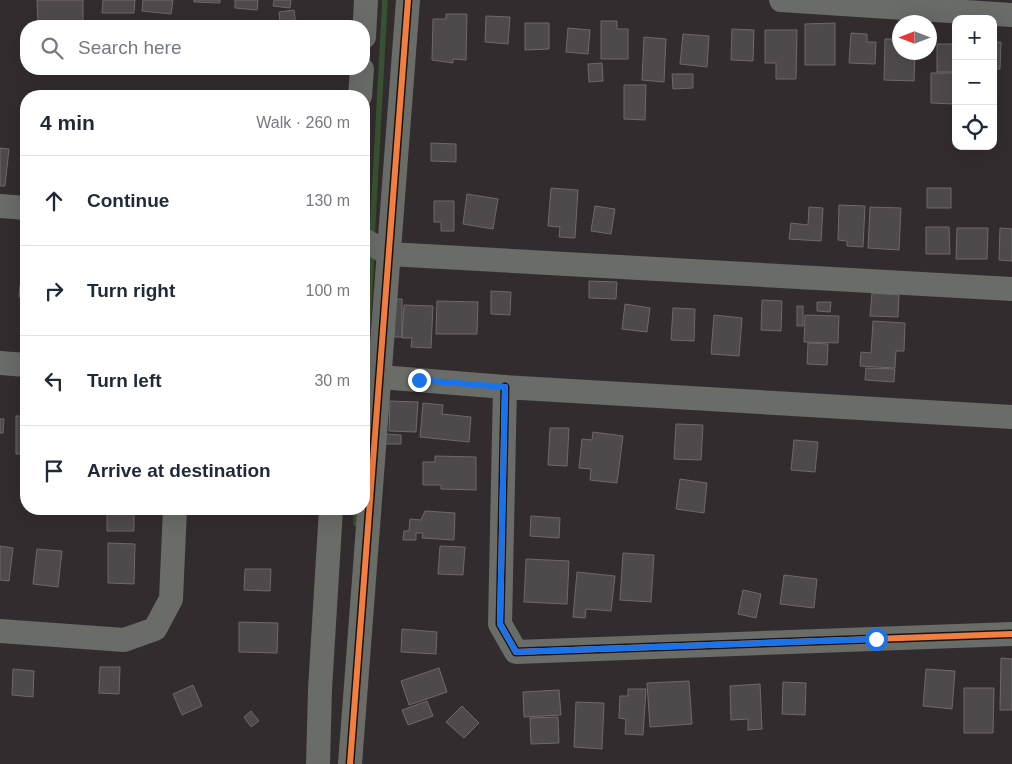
<!DOCTYPE html>
<meta charset="utf-8">
<style>
:root{--surface:#fff;--page:#f2f2f3;--text:#1f2937;--muted:#747a83;--line:#e0e1e3}
body{margin:0;font-family:Arial,sans-serif;background:var(--page);color:var(--text)}
.controls{position:absolute;right:15px;top:15px;display:grid;overflow:hidden;border-radius:10px;box-shadow:0 5px 20px #0002}
.controls button{width:45px;height:45px;display:grid;place-items:center;padding:0;border:0;border-bottom:1px solid var(--line);background:var(--surface);color:var(--text);font:25px sans-serif}
.compass{position:absolute;left:892px;top:15px;width:45px;height:45px;border-radius:50%;background:var(--surface);box-shadow:0 5px 20px #0002;rotate:270deg}
.stop{position:absolute;width:15px;height:15px;margin:-11px;border:4px solid #1a73e8;border-radius:50%;background:#fff}
.stop.end{background:#1a73e8;border-color:#fff;box-shadow:0 1px 5px #0008}
.list{margin:0;padding:0;list-style:none}
h2{display:flex;justify-content:space-between;align-items:center;height:65px;margin:0;padding:0 20px;font-size:21px}
h2 small{font-size:16px;font-weight:400;color:var(--muted)}
.list li{display:grid;grid-template-columns:32px 1fr auto;gap:15px;align-items:center;box-sizing:border-box;height:90px;padding:0 20px;border-top:1px solid var(--line)}
.list b{display:block;font-size:19px;white-space:nowrap}
.list em{font-size:16px;font-style:normal;color:var(--muted)}
.icon{flex:none;width:28px;height:28px;fill:none;stroke:currentColor;stroke-width:2;stroke-linecap:round;stroke-linejoin:round}
.map{position:relative;flex:none;width:1012px;height:764px;overflow:hidden}
.search{position:absolute;background:var(--surface);box-shadow:0 5px 20px #0002;left:20px;top:20px;width:350px;height:55px;display:flex;align-items:center;gap:12px;box-sizing:border-box;padding:0 18px;border-radius:20px;color:var(--muted);font-size:19px}
.panel{position:absolute;background:var(--surface);box-shadow:0 5px 20px #0002;left:20px;top:90px;width:350px;height:425px;border-radius:20px}
.map>svg:first-child{display:block}
.lines{fill:none;stroke-linecap:round;stroke-linejoin:round}
.stream{stroke:#385331;stroke-width:5.5}
.building{fill:#4e494b;stroke:#6e686a}
.minor{stroke:#696c67;stroke-width:24}
.cycleway-casing{stroke:#1a1416;stroke-width:9}
.cycleway{stroke:#f27e40;stroke-width:6}
.route{stroke:#1a73e8;stroke-width:6}
</style>
<div class="map">
<svg width="1012" height="764" viewBox="0 0 1012 764">
<rect width="100%" height="100%" fill="#332c2f"/>
<g class="lines">
<path class="stream" d="M372,238l13,-238
M365,375l7,-123
M356,524l1,-15"/>
</g>
<path class="building" d="M37,0h46v23l-45,1z
M103,0h32l-1,13h-32z
M143,0h30l-2,14 -29,-3z
M194,0h26v3l-26,-1z
M235,0h23l-1,10 -22,-2z
M274,0h17l-1,8 -17,-2z
M294,10l2,16h-9v-4h-7l-1,-10z
M446,14h21l-1,46 -13,-1v4l-21,-3 1,-41h13z
M486,16l24,1 -2,27 -23,-2z
M601,21h16v8h11v30h-27z
M525,23h24v26l-24,1z
M835,23v42h-30v-41z
M568,28l22,2 -2,24 -22,-2z
M732,29l22,1 -1,31 -22,-1z
M765,30h32l-1,49h-20v-16h-11z
M851,33l16,1v8h9l-1,22 -26,-1z
M683,34l26,2 -2,31 -27,-3z
M644,37l22,2 -2,43 -22,-2z
M885,39h15v13h15l-1,29 -30,-1z
M993,42h8l-1,27h-7z
M937,44h19v28h-19z
M602,63l1,18 -14,1 -1,-18z
M931,73h25l-1,31 -24,-1z
M672,74h21v14l-20,1z
M624,85h22l-1,35 -21,-1z
M431,143l25,1v18l-25,-1z
M0,148l9,1 -4,37h-5z
M551,188l27,2 -3,48 -16,-1 1,-10 -12,-1z
M927,188h24v20h-24z
M467,194l31,5 -5,30 -30,-5z
M434,201h20v30h-13v-9h-7z
M839,205l26,1 -2,41 -16,-1v-5l-9,-1z
M595,206l20,3 -4,25 -20,-3z
M809,207l14,1 -2,33 -32,-2 2,-16 17,2z
M870,207l31,1 -2,42 -31,-2z
M926,227h23l1,27h-24z
M957,228h31l-1,31h-31z
M1000,228l12,1v32l-13,-1z
M589,281l28,1 -1,17 -27,-1z
M20,285l6,1v12l-7,-1z
M491,291l20,1 -1,23 -19,-1z
M872,293l27,2 -1,22 -28,-1z
M394,299h8v38h-9z
M762,300l20,1 -1,30 -20,-1z
M437,301l41,1 -1,32h-41z
M817,302h14l-1,10 -13,-1z
M625,304l25,4 -3,24 -25,-3z
M404,305l29,1 -2,42 -20,-1 1,-9h-10z
M797,306h6v20h-6z
M673,308l22,1 -1,32 -23,-1z
M714,315l28,3 -3,38 -28,-2z
M805,315l34,1 -1,27 -34,-1z
M873,321l32,2 -1,28h-8l-1,17 -35,-2 1,-14 10,1z
M808,343l20,1 -1,21 -20,-1z
M866,368l29,1 -1,13 -29,-2z
M390,401l28,1 -2,30 -27,-1z
M423,403l20,2 -1,9 29,3 -2,25 -49,-5z
M16,416h10v38h-10z
M0,419h4l-1,14h-3z
M676,424l27,1 -2,35 -27,-1z
M550,428h19l-2,38 -19,-1z
M593,432l30,4 -6,47 -27,-3 1,-11 -12,-1 3,-29 10,1z
M385,434l16,1v9h-16z
M794,440l24,2 -3,30 -24,-2z
M435,456l41,1v33l-35,-1v-4h-18v-23h12z
M680,479l27,4 -3,30 -28,-4z
M425,511l30,2 -1,27 -32,-2 1,-5h-7v7h-13l1,-9h5l1,-12 11,1z
M107,512h27v19h-27z
M531,516l29,2 -1,20 -29,-2z
M108,543l27,1 -1,40 -26,-1z
M0,546l13,2 -4,33 -9,-1z
M440,546l25,1 -2,28 -25,-1z
M37,549l25,2 -4,36 -25,-3z
M623,553l31,2 -3,47 -31,-2z
M526,559l43,2 -2,43 -43,-2z
M245,569h26l-1,22 -26,-1z
M577,572l38,4 -4,35 -25,-2 -1,9 -12,-1z
M784,575l33,4 -3,29 -34,-4z
M743,590l18,4 -5,24 -18,-4z
M239,622l39,1 -1,30 -38,-1z
M402,629l35,3 -1,22 -35,-2z
M1001,658l11,1v51h-12z
M100,667h20l-1,27 -20,-1z
M439,668l8,24 -38,13 -8,-24z
M13,669l21,2 -1,26 -21,-2z
M926,669l29,2 -3,38 -29,-3z
M689,681l3,43 -42,3 -3,-44z
M783,682l23,1 -1,32 -23,-1z
M760,684l2,45 -14,1v-11l-17,1 -1,-34z
M193,685l9,21 -20,9 -9,-21z
M964,688h30l-1,45h-29z
M628,689h18l-3,46 -18,-1 1,-15 -7,-1 1,-22h8z
M559,690l2,25 -37,2 -1,-25z
M427,701l6,15 -25,9 -6,-15z
M576,702l28,1 -2,46 -28,-2z
M462,706l17,17 -15,15 -18,-16z
M251,711l8,10 -8,6 -7,-10z
M558,717l1,26 -28,1 -1,-26z"/>
<g class="lines">
<path class="minor" d="M781,0l231,15
M364,37l2,-37
M360,96l2,-27
M0,206l26,2
M364,240l25,14 623,35
M0,363l26,2
M365,379l15,-2 125,10 507,30
M505,387l-5,237 16,28 496,-18
M0,631l124,9 31,-11 16,-30 4,-90
M318,764l2,-75 11,-180
M350,764l58,-764"/>
<g class="cycleway-casing">
<path id="cycleway" d="M505,387l-5,237 16,28 496,-18
M350,764l58,-764"/>
</g>
<use href="#cycleway" class="cycleway"/>
</g>
<g class="lines">
<path class="route" d="M419,380l86,7 -5,237 16,28 360,-13"/>
</g>
</svg>
<div class="controls">
<button>+</button>
<button>−</button>
<button><svg class="icon" aria-label="locate" viewBox="0 0 24 24"><circle cx="12" cy="12" r="6"/><path d="M12 2v4M12 18v4M2 12h4M18 12h4"/></svg></button>
</div>
<svg class="compass" viewBox="-18 -18 36 36"><path d="M0-13l5 13h-10z" fill="#e53935"/><path d="M0 13l5-13h-10z" fill="#747a83"/></svg>
<div class="stop" style="left:876px;top:639px"></div>
<div class="stop end" style="left:419px;top:380px"></div>
<div class="search"><svg class="icon" aria-label="search" viewBox="0 0 24 24"><circle cx="10" cy="10" r="6"/><path d="M15 15l6 6"/></svg>Search here</div>
<section class="panel">
<h2>4 min<small>Walk · 260 m</small></h2>
<ul class="list">
<li><svg class="icon" aria-label="ahead" viewBox="0 0 24 24"><path d="M12 20V5M6 11l6-6 6 6"/></svg><div><b>Continue</b></div><em>130 m</em></li>
<li><svg class="icon" aria-label="right" viewBox="0 0 24 24"><path d="M7 20v-9h11M14 6l5 5-5 5"/></svg><div><b>Turn right</b></div><em>100 m</em></li>
<li><svg class="icon" aria-label="left" viewBox="0 0 24 24"><path d="M17 20v-9H6M10 6l-5 5 5 5"/></svg><div><b>Turn left</b></div><em>30 m</em></li>
<li><svg class="icon" aria-label="arrive" viewBox="0 0 24 24"><path d="M6 21V4h12l-3 4 3 4H6"/></svg><div><b>Arrive at destination</b></div></li>
</ul>
</section>
</div>
